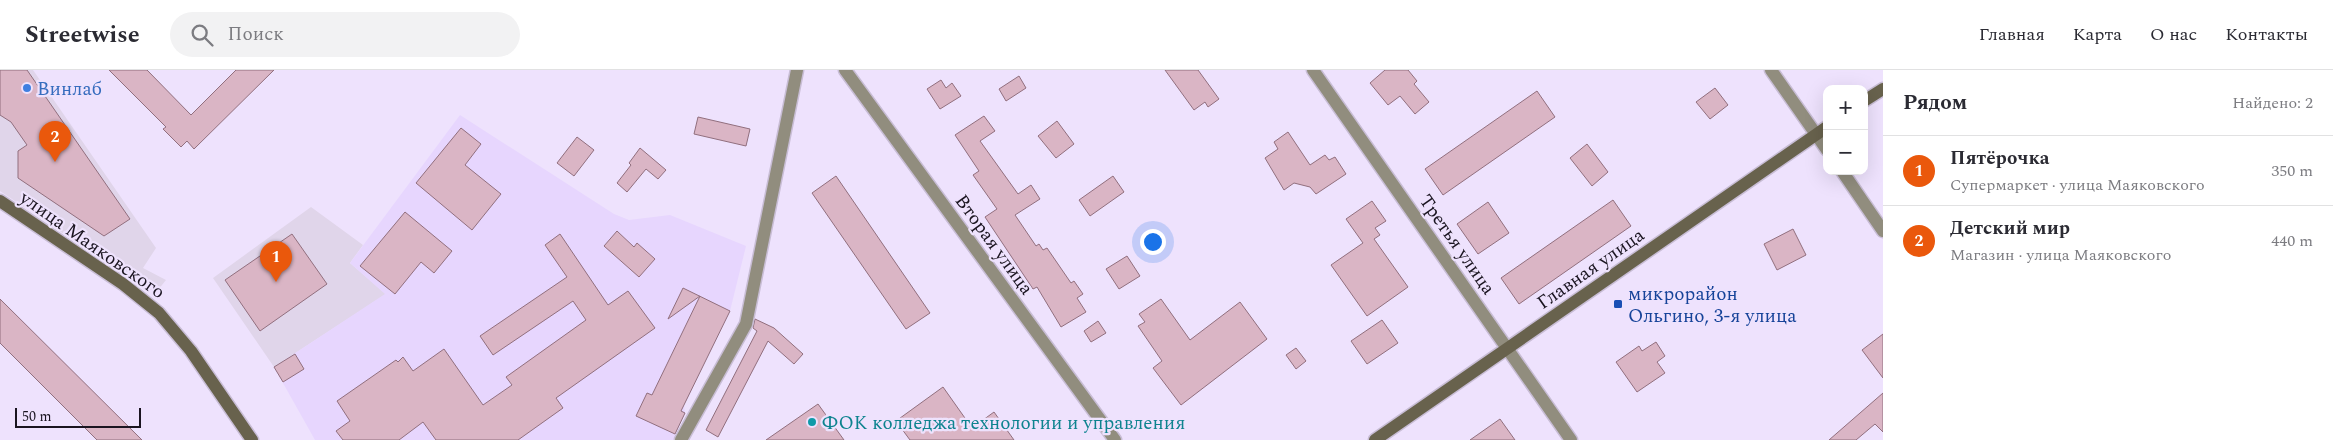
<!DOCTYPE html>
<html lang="ru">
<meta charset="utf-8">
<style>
:root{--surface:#fff;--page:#f2f2f3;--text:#2b2b33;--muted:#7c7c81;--line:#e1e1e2;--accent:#ea580c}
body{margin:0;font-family:Spectral,serif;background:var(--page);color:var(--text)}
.controls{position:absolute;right:15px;top:15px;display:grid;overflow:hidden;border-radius:10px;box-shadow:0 5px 20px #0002}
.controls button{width:45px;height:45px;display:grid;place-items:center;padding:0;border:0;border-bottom:1px solid var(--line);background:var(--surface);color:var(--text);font:25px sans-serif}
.scale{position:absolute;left:15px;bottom:12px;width:126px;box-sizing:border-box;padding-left:5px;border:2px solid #1a1420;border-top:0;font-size:14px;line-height:18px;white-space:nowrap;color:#1a1420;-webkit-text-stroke:4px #eee2fd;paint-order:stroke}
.you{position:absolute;left:1152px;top:171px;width:18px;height:18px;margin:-12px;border:4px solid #fff;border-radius:50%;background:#1a73e8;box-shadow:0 0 0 8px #1a73e833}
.badge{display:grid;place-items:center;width:32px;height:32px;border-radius:50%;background:var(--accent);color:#fff;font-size:16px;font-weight:700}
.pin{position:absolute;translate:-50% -41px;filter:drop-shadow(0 1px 2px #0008)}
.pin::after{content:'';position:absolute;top:26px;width:18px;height:15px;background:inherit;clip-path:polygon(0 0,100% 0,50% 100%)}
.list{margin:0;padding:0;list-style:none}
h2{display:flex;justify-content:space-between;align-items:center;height:65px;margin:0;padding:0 20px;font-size:21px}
h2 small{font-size:16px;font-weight:400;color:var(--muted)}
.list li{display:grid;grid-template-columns:32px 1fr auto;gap:15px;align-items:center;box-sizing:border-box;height:70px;padding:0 20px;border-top:1px solid var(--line)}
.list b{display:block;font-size:19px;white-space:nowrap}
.list p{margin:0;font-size:16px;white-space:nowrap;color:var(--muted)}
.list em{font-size:16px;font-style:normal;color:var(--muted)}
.icon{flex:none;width:28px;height:28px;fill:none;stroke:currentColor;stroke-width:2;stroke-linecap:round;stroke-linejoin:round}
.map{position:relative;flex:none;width:1883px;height:370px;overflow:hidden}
header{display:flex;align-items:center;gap:30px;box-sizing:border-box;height:70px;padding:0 25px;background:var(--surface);border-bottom:1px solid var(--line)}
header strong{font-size:24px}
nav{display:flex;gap:28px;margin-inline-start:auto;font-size:18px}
.search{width:350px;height:45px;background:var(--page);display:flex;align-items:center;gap:12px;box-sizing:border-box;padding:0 18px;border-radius:28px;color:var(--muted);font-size:19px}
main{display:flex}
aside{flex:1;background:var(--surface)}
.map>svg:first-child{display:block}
.commercial{fill:#e0d5ea}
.built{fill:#e7d6fe}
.building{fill:#dab5c5;stroke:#916f7e}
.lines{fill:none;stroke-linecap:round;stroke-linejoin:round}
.street-casing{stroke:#c8bdd5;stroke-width:15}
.secondary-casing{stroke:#c8bdd5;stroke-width:15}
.street{stroke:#918d7e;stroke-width:12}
.secondary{stroke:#68624d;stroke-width:12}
.shop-dot{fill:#3f7fe0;stroke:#eee2fd;stroke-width:2}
.transit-dot{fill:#1a4fb4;stroke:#eee2fd;stroke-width:2}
.culture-dot{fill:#0f9aa8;stroke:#eee2fd;stroke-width:2}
.labels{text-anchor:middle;stroke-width:4.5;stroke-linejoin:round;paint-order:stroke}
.shop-label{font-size:19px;fill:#366cbe;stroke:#eee2fd;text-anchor:start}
.street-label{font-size:19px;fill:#1a1420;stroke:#eee2fd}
.transit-label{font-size:19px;fill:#164399;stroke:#eee2fd;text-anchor:start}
.culture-label{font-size:19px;fill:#0d838f;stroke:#eee2fd;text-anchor:start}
</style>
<header>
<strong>Streetwise</strong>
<div class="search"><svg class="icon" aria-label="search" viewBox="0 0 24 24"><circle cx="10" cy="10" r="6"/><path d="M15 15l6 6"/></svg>Поиск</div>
<nav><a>Главная</a><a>Карта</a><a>О нас</a><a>Контакты</a></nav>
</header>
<main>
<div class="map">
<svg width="1883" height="370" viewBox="0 0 1883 370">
<rect width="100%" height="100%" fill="#eee2fd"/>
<path class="commercial" d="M0,0h33l123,178 -13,20 23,12 -8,10h-11l-147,-99z
M311,137l52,38 -13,18 36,31 -112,73 -61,-89z"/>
<path class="built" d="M460,45l154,99 15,6 41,-5 76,31 -16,65 -46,94 1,8 -12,27h-358l-41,-73 111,-73 -35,-31z"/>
<path class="building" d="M0,0h27l103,149 -26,17 -86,-58v-27l9,-6 -16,-23 -11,-7z
M109,0h38l44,45 45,-45h38l-80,79 -7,-8 -6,6 -18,-18 3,-2z
M1165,0h33l21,29 -11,8 -3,-5 -11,8z
M1385,0h23l9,11 -3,3 15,18 -14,12 -15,-18 -12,9 -18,-22z
M1019,6l7,12 -20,13 -7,-12z
M941,10l5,8 6,-5 9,13 -21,13 -13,-20z
M1715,18l13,17 -18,14 -14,-17z
M1537,21l18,26 -112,78 -18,-26z
M984,46l11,15 -15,10 38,53 13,-9 9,14 -25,16 21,31 3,-2 4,6 4,-2 24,35 3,-2 9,13 -6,4 9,14 -25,15 -24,-40 -4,2 -48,-72 12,-8 -24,-34 6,-4 -24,-36z
M698,47l52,12 -4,17 -52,-12z
M1057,51l17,23 -18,14 -18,-22z
M461,58l20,16 -16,21 36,29 -29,36 -56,-47z
M1288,62l22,33 15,-10 4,5 6,-3 11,17 -30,20 -6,-7 -16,-4 -10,7 -19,-32 13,-9 -4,-7z
M577,67l17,13 -20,26 -17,-13z
M1587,74l21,28 -16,14 -22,-28z
M640,78l26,22 -8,9 -12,-10 -19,23 -10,-9 14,-18 -2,-2z
M836,106l94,137 -24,16 -94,-136z
M1113,106l11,16 -34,24 -11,-16z
M1613,130l18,26 -112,78 -18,-26z
M1372,131l14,20 -11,7 5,7 -6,4 34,48 -41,29 -36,-51 32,-22 -17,-24z
M1488,132l21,31 -31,21 -21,-30z
M405,142l47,39 -18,22 -13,-11 -26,32 -35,-28z
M1793,159l13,26 -29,15 -13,-26z
M617,161l17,16 3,-4 18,16 -16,18 -35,-31z
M292,164l35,50 -67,47 -35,-51z
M560,164l48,71 20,-14 27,37 -99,70 7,10 -45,32h-82l-13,-18 -24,18h-56l-7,-9 14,-10 -13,-20 59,-41 2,2 5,-5 10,14 31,-22 39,56 29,-20 -6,-8 80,-57 -13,-19 -80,54 -13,-19 87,-59 -22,-32z
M1127,186l13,20 -21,13 -13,-20z
M683,218l47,23 -49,100 4,2 -10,21 -39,-18 11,-23 5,2 48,-99 -32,23z
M0,229l142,141h-45l-97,-97z
M1161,229l29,41 50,-38 27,37 -86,66 -28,-37 9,-7 -24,-35 7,-4 -6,-8z
M755,249l19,9 29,26 -9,10 -26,-23 -50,96 -12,-7 51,-99 -4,-3z
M1382,250l16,23 -31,21 -16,-23z
M1098,251l8,12 -15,9 -7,-11z
M1883,264v44l-21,-28z
M1656,272l9,14 -8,6 8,11 -28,19 -21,-30 23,-16 3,5z
M1296,278l10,13 -10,8 -10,-14z
M295,284l9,15 -21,13 -9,-15z
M943,317l29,41 22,-16 20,28h-104l-14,-19z
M1883,323v39l-8,-8 -19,16h-27z
M818,334l26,36h-78z
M1500,349l15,21h-45z"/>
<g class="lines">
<g class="street-casing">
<path id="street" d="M845,0l270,370
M1313,0l258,370
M1771,0l56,80
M1842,101l41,60
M681,370l65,-116 51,-254"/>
</g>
<g class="secondary-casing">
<path id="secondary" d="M1864,31l19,-12
M0,131l123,83 36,29 32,38 61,89
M1375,370l452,-313"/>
</g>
<use href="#street" class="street"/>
<use href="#secondary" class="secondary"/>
</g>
<circle class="shop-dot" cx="27" cy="18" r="5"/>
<rect class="transit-dot" x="1613" y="229" width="10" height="10" rx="2.5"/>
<circle class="culture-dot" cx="812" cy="352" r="5"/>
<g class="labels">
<g class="shop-label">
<text x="37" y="25">Винлаб</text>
</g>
<g class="street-label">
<text transform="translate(93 174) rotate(35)" y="7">улица Маяковского</text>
<text transform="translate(995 174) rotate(54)" y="7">Вторая улица</text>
<text transform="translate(1458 174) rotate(55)" y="7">Третья улица</text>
<text transform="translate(1590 198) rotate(-35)" y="7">Главная улица</text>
</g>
<g class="transit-label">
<text x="1628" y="230">микрорайон<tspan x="1628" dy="22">Ольгино, 3-я улица</tspan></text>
</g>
<g class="culture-label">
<text x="822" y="359">ФОК колледжа технологии и управления</text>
</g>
</g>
</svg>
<div class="controls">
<button>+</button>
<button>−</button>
</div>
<div class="scale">50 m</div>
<div class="you"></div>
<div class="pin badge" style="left:276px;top:212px">1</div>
<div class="pin badge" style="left:55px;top:92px">2</div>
</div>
<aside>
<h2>Рядом<small>Найдено: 2</small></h2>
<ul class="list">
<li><span class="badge">1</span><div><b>Пятёрочка</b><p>Супермаркет · улица Маяковского</p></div><em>350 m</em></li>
<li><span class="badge">2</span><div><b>Детский мир</b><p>Магазин · улица Маяковского</p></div><em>440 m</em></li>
</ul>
</aside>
</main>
